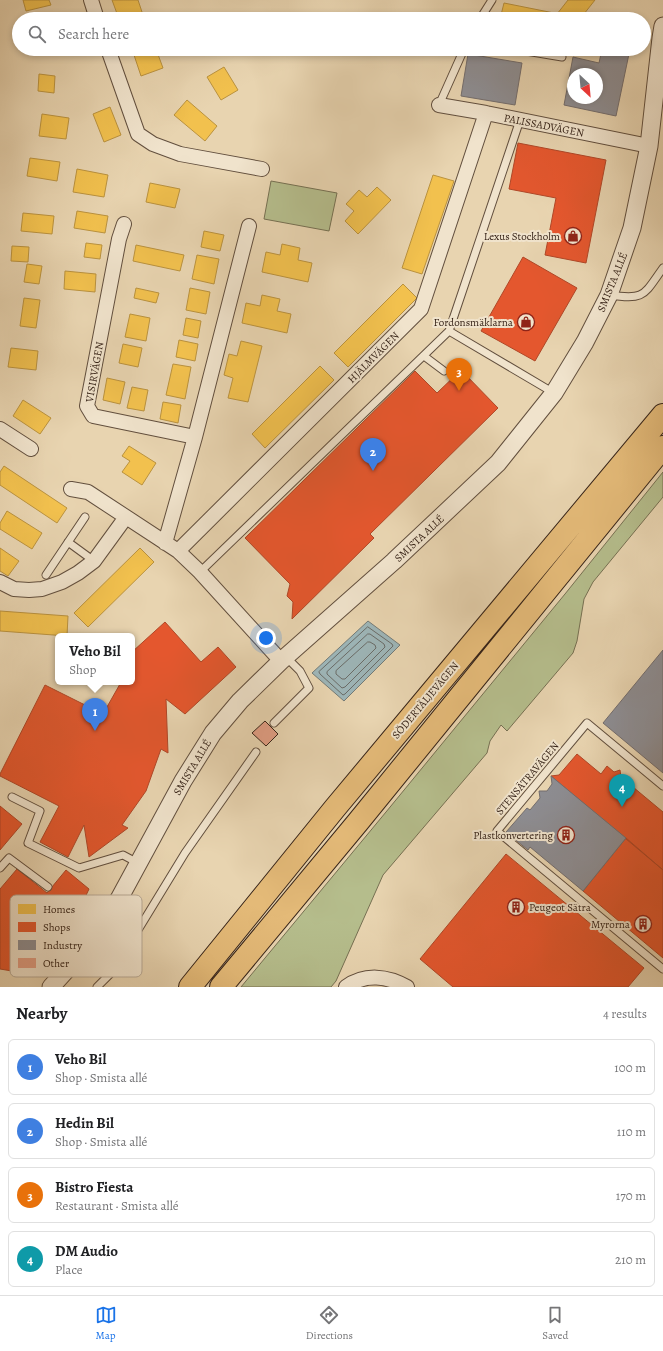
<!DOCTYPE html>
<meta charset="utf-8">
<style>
:root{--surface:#fff;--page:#f2f2f2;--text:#202124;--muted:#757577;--line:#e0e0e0;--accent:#1a73e8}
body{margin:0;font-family:Alegreya,serif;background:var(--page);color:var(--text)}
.compass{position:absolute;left:567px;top:68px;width:36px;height:36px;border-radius:50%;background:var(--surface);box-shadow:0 2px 6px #0003;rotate:154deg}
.you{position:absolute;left:266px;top:638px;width:14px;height:14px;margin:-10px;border:3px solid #fff;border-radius:50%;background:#1a73e8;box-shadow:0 0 0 6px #1a73e833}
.badge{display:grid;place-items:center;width:26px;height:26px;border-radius:50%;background:var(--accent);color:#fff;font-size:13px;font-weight:700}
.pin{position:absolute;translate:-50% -33px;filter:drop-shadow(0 1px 2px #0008)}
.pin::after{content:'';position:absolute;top:21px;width:14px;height:12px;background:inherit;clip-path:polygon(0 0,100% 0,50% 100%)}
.popup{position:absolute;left:55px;top:633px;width:80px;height:52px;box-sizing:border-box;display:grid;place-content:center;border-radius:6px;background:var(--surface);filter:drop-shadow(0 1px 3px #0005);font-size:13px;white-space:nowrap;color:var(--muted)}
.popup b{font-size:15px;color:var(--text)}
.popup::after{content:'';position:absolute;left:50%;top:100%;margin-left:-8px;border:8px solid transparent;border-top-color:var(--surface)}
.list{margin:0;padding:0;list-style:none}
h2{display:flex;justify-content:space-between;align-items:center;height:52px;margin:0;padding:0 16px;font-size:17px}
h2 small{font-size:13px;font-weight:400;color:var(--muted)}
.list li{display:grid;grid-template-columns:26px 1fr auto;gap:12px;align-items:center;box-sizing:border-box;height:56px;margin:0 8px 8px;padding:0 8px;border:1px solid var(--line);border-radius:6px}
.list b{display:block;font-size:15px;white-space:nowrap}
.list p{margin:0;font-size:13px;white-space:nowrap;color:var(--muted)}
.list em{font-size:13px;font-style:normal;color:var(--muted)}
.icon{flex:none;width:22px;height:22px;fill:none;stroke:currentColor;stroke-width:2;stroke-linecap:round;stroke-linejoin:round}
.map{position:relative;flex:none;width:663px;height:987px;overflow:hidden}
.search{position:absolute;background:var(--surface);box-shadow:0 2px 6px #0003;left:12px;right:12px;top:12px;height:44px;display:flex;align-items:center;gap:10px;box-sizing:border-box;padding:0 14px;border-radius:22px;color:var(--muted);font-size:15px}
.sheet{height:308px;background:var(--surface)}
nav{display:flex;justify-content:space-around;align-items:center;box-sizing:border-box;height:56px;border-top:1px solid var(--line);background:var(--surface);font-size:11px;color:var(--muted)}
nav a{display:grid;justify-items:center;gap:2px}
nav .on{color:var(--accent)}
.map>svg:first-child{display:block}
.green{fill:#b5bd8c;stroke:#767052}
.water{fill:#9db5b7;stroke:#747b77}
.homes{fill:#f2c14e;stroke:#ba923e}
.shops{fill:#e4572e;stroke:#b04727}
.industry{fill:#8d8d92;stroke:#736d6d;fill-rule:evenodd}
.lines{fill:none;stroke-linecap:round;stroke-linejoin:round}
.shore{stroke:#6a6c68;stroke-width:1}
.building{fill:#e39f85;stroke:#362318}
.service-casing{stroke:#624f3e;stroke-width:9}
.minor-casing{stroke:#624f3e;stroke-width:16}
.tertiary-casing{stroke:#624f3e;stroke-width:19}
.motorway-casing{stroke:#362318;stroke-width:24}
.service{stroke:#f0e3cc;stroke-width:7}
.minor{stroke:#f0e3cc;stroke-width:14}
.tertiary{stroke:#f0e3cc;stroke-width:17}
.motorway{stroke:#e4ba78;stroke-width:22}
.labels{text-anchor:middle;stroke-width:4;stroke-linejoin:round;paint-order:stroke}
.street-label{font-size:11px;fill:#362318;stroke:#f0e3cc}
.poi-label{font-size:11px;fill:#362318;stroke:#f0e3cc;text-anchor:end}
.key{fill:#f0e3cc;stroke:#b8a996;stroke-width:1}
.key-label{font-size:11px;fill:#362318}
</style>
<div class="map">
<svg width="663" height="987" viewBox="0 0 663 987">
<rect width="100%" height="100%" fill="#e8d4b0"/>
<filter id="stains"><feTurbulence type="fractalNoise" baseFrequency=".005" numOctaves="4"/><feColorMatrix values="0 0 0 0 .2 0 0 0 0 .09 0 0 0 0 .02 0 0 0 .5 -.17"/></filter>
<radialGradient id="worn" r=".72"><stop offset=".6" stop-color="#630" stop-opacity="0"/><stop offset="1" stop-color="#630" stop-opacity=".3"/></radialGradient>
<path class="green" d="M271,181l66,12 -8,38 -65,-12z
M663,472v25l-70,85 -9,17 -7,42 -4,12 -66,78 -6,-6 -11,16 -3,12 -104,122 -47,106 -5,6h-90l145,-175 179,-218z"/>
<path class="water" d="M368,621l32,24 -56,56 -32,-28z"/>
<path class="homes" d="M23,0h26l2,5 -25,6z
M112,0h26l6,18 -3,1h-22z
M568,0h27l-15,19h-17l-6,-5z
M504,3l50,10 -1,6h-53z
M33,49h16v3l-16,1z
M132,49h24l7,19 -22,8z
M224,67l14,23 -17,10 -14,-23z
M39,74l16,2 -1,17 -16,-2z
M187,100l30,26 -12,15 -31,-26z
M110,107l11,28 -17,7 -11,-28z
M42,114l27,4 -3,21 -27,-3z
M30,158l30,4 -3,19 -30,-5z
M77,169l31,6 -4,22 -31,-5z
M433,175l21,6 -32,93 -20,-6z
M150,183l30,6 -5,19 -29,-6z
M377,187l14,13 -33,34 -13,-13 9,-10 -8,-7 13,-14 8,7z
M77,211l31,5 -3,17 -31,-5z
M23,213l31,3 -2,18 -31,-3z
M204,231l20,4 -4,16 -19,-4z
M86,243l16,2 -2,14 -16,-2z
M282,244l18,4 -2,12 14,3 -4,19 -46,-10 4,-20 14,3z
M136,245l48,10 -4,16 -47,-10z
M12,246l17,1 -1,15 -17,-1z
M197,255l22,4 -5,25 -22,-5z
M27,264l15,2 -3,18 -15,-2z
M65,271l31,3 -1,18 -31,-3z
M403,284l14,14 -69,69 -14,-14z
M136,288l23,5 -3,10 -22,-5z
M190,288l20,4 -4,22 -20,-4z
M262,295l18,4 -3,12 14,3 -4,19 -45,-10 4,-20 14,3z
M24,298l16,2 -4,28 -16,-2z
M130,314l20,4 -4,23 -21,-4z
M186,318l15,3 -3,17 -15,-3z
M179,340l19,4 -3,17 -19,-4z
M241,341l21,5 -14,56 -20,-4 5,-20 -9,-3 5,-21 8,2z
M123,344l19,4 -4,19 -19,-4z
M11,348l27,3 -2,19 -28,-3z
M173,364l18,3 -6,32 -19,-4z
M320,366l14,14 -69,68 -13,-14z
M107,378l18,4 -5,22 -17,-4z
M132,387l16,3 -4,21 -17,-3z
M23,400l28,18 -11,16 -27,-18z
M163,402l18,3 -3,18 -18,-4z
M129,446l27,17 -14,22 -20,-13 8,-11 -8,-5z
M4,466l63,42 -10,15 -57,-38v-13z
M7,511l35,22 -10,16 -32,-20v-6z
M0,548l19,13 -11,15 -8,-5z
M140,548l14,14 -66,65 -14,-14z
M0,611l68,5 -1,20 -67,-5z"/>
<path class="shops" d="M518,143l88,17 -20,103 -41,-8 11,-57 -47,-9z
M523,257l54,31 -42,73 -54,-30z
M461,370l37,38 -128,126 4,4 -82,81 1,-17 -6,-6 3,-12 -45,-46 170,-167 22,22z
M165,622l36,40 17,-15 18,20 -51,47 -19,-15 2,54 -7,-4 -15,42 -24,34 6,3 -39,29 -5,-32 -16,32 -28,-15 19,-36 -59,-30v-2l45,-89 58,29 17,-30 -3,-2h15v-30z
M577,754l24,20 6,-8 7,6 6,-2 1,7 42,35v58l-112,-94 8,-1z
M0,806l22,18 -22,26z
M626,838l37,32v88l-80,-67z
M506,854l138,114 -16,19h-175l-33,-28z
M17,869l30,24 19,-23 23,19 -18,38 -24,31 -14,8 -7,-5 -8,8 5,2h-11l-12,-2v-80z"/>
<path class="industry" d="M602,49h28l-14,67 -52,-11 9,-48 26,6zM573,74h24v24h-24z
M468,54l54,9 -7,42 -54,-9z
M663,650v123l-60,-50z
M551,776l75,62 -43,53 -53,-44 -2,3 -22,-18 21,-24 3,2 10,-12 -1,-7h8l5,-7z"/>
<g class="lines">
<path class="shore" d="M368,627l24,17 1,2 -48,48 -2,1 -23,-21 -1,-2z
M368,634h2l14,10 1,3 -40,40 -3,1 -15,-14v-2z
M368,642h2l5,3 1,3 -31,31h-3l-6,-5v-3z"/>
</g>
<path class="building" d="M265,721l13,13 -12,12 -14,-13z"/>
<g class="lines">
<g class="service-casing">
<path id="service" d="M480,19l12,-19
M514,49l48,8
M439,105l25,-56
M609,295c36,5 34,1 54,-27
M449,331l105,62
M424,356l20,15
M68,542l26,19
M200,572l249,-241 71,-211
M46,575l39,-58
M274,723l35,-35 -9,-17 -14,-14
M663,786l-76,-63 -90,108 166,138
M12,797l28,14 -12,32 51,25 44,-13 15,8
M0,868l9,-10 39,29
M97,987l16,-16 72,-118 71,-101"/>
</g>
<g class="minor-casing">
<path id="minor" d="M91,0l6,19
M108,49l30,85 15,10 27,10 82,15
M439,105l47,8 163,33
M124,224l-5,15 -32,167 6,10 102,21
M0,429l31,20
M71,489l17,3 90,59 22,21 81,89
M165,543l30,-106 54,-211
M178,551l243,-242 65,-196
M0,582l14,7 15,1 13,-1 20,-7 16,-9 16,-12 32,-44
M346,987c19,-14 42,-11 61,0"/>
</g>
<g class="tertiary-casing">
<path id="tertiary" d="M51,987l38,-42 30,-46 64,-118 30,-48 27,-32 41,-40 113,-100 104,-98 56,-70 31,-51 24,-47 23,-67 17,-82 12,-108 2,-12"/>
</g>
<g class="motorway-casing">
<path id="motorway" d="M190,987l145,-179 328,-393
M221,987l137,-165 305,-375"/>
</g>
<use href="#service" class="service"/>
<use href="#minor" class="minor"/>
<use href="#tertiary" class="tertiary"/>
<use href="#motorway" class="motorway"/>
</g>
<defs>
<g id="shop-ring" transform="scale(0.9)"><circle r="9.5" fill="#f0e3cc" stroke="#8f2418" stroke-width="1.5"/><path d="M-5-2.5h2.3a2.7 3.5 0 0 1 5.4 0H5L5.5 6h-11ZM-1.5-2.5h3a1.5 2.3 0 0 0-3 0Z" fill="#8f2418"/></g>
<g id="building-ring" transform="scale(0.9)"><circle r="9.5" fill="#f0e3cc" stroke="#8f2418" stroke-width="1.5"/><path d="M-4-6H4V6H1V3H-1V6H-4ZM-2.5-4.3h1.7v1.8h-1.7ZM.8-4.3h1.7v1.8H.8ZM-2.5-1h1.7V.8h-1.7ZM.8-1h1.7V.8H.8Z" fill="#8f2418"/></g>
</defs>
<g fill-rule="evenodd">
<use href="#shop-ring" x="573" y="236"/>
<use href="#shop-ring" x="526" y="322"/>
<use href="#building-ring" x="566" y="835"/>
<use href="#building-ring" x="516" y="907"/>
<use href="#building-ring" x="643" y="924"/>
</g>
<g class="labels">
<g class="street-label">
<text transform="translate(544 125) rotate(11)" y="4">PALISSADVÄGEN</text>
<text transform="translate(612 282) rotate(-68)" y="4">SMISTA ALLÉ</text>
<text transform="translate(373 357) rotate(-45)" y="4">HJÄLMVÄGEN</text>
<text transform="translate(94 372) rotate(-80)" y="4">VISIRVÄGEN</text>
<text transform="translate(419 538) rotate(-43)" y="4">SMISTA ALLÉ</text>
<text transform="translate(425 700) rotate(-50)" y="4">SÖDERTÄLJEVÄGEN</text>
<text transform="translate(192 767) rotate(-59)" y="4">SMISTA ALLÉ</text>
<text transform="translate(527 778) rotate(-50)" y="4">STENSÄTRAVÄGEN</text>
</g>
<g class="poi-label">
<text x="560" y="240">Lexus Stockholm</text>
<text x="513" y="326">Fordonsmäklarna</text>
<text x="553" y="839">Plastkonvertering</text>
<text x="529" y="911" text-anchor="start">Peugeot Sätra</text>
<text x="630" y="928">Myrorna</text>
</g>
</g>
<rect x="10" y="895" width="132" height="82" rx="6" class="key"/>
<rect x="18" y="904" width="18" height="10" fill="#f2c14e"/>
<rect x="18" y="922" width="18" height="10" fill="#e4572e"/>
<rect x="18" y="940" width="18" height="10" fill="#8d8d92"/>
<rect x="18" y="958" width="18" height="10" fill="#e39f85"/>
<g class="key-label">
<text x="43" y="913">Homes</text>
<text x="43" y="931">Shops</text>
<text x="43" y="949">Industry</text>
<text x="43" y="967">Other</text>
</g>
<rect width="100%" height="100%" filter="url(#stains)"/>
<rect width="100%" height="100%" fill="url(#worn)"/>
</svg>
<svg class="compass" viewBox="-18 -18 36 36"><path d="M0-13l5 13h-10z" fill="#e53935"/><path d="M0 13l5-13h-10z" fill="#757577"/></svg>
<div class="you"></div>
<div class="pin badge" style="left:95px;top:731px;background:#3f7fe0">1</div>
<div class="popup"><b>Veho Bil</b>Shop</div>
<div class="pin badge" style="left:373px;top:471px;background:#3f7fe0">2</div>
<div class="pin badge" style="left:459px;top:391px;background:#e8710a">3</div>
<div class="pin badge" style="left:622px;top:807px;background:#0f9aa8">4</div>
<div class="search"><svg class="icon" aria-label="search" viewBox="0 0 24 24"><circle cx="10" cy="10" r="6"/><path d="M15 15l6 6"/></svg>Search here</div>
</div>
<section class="sheet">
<h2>Nearby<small>4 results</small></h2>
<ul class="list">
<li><span class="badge" style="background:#3f7fe0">1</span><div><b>Veho Bil</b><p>Shop · Smista allé</p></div><em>100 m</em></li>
<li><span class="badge" style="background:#3f7fe0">2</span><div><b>Hedin Bil</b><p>Shop · Smista allé</p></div><em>110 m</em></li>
<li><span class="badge" style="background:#e8710a">3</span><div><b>Bistro Fiesta</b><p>Restaurant · Smista allé</p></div><em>170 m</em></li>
<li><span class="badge" style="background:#0f9aa8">4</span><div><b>DM Audio</b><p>Place</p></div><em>210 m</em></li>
</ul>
</section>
<nav>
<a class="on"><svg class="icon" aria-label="map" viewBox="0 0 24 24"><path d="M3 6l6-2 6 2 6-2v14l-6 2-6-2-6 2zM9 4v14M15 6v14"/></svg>Map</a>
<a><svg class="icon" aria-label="directions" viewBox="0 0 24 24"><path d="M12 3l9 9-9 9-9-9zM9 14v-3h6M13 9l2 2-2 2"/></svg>Directions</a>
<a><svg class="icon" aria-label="saved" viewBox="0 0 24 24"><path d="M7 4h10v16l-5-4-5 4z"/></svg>Saved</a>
</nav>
